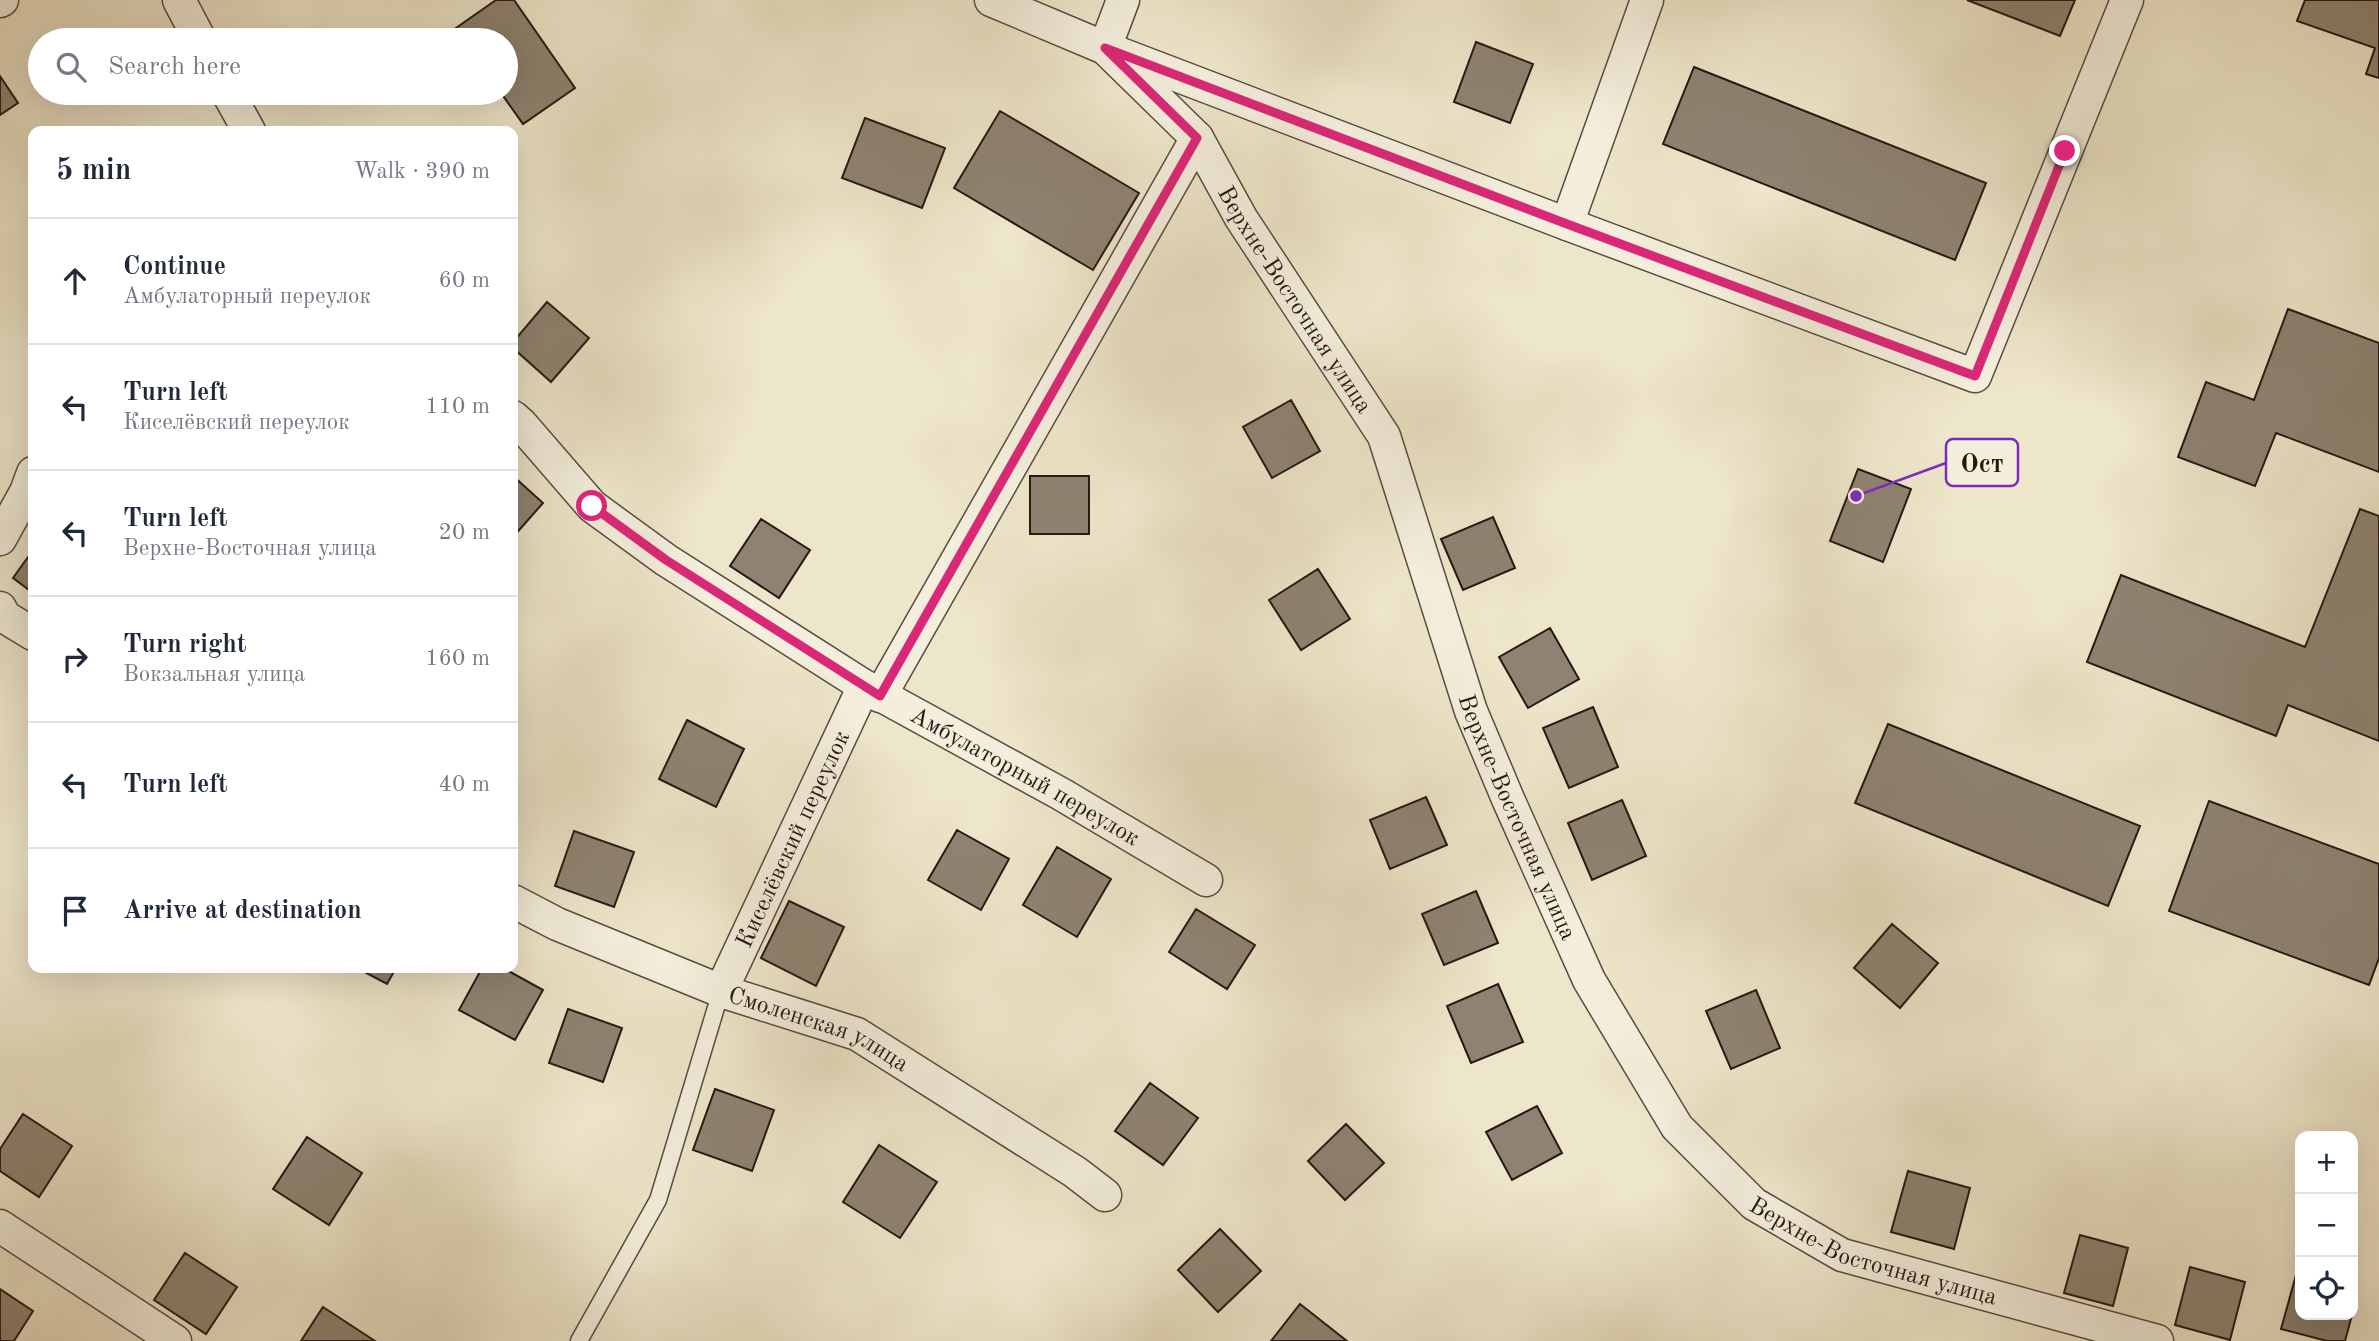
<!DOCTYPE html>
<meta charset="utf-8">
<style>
:root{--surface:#fff;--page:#f2f2f3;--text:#1f2937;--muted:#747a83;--line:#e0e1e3}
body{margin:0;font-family:"Old Standard TT",serif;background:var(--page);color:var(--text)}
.controls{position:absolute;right:21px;bottom:21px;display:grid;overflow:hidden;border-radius:14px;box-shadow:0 7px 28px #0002}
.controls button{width:63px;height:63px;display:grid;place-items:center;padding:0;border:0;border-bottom:2px solid var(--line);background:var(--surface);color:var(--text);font:35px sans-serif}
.stop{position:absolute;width:21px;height:21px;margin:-16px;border:5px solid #db2777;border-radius:50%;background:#fff}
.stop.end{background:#db2777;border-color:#fff;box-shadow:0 2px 7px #0008}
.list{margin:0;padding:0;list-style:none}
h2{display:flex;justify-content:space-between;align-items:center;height:91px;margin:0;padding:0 28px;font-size:30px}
h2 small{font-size:23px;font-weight:400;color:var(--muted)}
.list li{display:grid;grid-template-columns:46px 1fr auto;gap:21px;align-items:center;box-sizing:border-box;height:126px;padding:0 28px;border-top:2px solid var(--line)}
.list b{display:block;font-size:26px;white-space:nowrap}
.list p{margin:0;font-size:23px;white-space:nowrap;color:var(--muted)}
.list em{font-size:23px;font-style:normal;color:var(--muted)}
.icon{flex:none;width:38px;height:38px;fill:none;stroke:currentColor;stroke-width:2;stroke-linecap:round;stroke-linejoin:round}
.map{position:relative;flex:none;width:2379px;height:1341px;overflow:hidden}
.search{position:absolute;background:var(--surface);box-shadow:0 7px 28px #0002;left:28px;top:28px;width:490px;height:77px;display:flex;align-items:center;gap:18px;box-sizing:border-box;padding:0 24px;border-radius:38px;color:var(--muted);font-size:26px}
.panel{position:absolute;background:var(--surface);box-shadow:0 7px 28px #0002;left:28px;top:126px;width:490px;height:847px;border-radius:14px}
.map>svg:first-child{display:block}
.building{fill:#8e8372;stroke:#251813;stroke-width:2}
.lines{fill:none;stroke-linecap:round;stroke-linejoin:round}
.service-casing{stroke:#574c41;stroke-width:19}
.minor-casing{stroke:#574c41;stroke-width:35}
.service{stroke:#f4efdd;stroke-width:16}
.minor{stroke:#f4efdd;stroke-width:32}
.route{stroke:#db2777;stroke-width:9}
.labels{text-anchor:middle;stroke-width:5;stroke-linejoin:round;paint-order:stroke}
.street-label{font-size:24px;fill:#251813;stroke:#f4efdd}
.leader{fill:none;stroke:#7b2cbf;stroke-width:2.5}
.callout-dot{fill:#7b2cbf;stroke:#f4efdd;stroke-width:2.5}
.callout{fill:#f4efdd;stroke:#7b2cbf;stroke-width:2.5}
.callout-label{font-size:26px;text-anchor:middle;font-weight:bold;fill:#251813}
</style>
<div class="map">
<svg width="2379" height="1341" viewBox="0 0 2379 1341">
<rect width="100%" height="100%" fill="#eee6ca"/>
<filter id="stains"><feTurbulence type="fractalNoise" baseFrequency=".00286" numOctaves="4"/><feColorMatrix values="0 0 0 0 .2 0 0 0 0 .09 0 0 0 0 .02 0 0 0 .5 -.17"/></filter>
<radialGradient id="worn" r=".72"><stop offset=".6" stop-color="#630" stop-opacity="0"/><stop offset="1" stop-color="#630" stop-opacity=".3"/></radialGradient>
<path class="building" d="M496,0h18l61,88 -52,36 -22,-31h5v-53h-42l-8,-12z
M1967,0h108l-15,36z
M2305,0h74v78l-13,-4 9,-26 -78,-27z
M1476,42l57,22 -23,59 -56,-21z
M1694,67l292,116 -31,77 -292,-116z
M0,76l18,27 -18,12z
M1000,111l139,82 -46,77 -139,-82z
M865,118l80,30 -23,60 -80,-30z
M547,302l42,36 -38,44 -38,-34v-6z
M2288,309l91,34v129l-103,-39 -21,53 -77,-29 28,-75 48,18z
M1291,400l29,51 -48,27 -29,-51z
M1858,469l53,20 -28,73 -53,-21z
M513,476l30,27 -30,34z
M1030,476h59v58h-59z
M2360,509l19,7v225l-91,-36 -12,31 -189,-74 34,-87 184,72z
M1493,517l22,51 -52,22 -22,-51z
M761,519l49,31 -31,48 -49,-32z
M33,550v43l-20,-15z
M1318,569l32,50 -49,31 -32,-50z
M1550,628l29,51 -51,29 -29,-51z
M1593,707l25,60 -49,21 -26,-60z
M687,720l57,29 -28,58 -57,-28z
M1888,724l252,102 -32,80 -253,-103z
M1426,797l21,48 -57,24 -20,-49z
M1622,800l24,56 -54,24 -24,-57z
M2209,801l170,63v94l-10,27 -200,-74z
M957,830l52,29 -28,51 -53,-30z
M574,831l60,21 -20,55 -59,-21z
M1057,847l54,32 -34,58 -54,-32z
M1476,891l22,52 -54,22 -22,-51z
M789,901l55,26 -28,59 -55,-28z
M1196,909l59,36 -28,44 -58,-37z
M1892,924l46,39 -38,45 -46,-40z
M357,968h39l-9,16z
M482,968h21l40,22 -28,50 -56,-30z
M1498,984l25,58 -52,21 -24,-57z
M1756,990l24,58 -49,21 -25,-58z
M568,1009l54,19 -19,54 -54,-19z
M1150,1083l48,35 -35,47 -48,-34z
M715,1089l59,21 -22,61 -59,-21z
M1537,1106l25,47 -50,27 -26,-48z
M23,1114l49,32 -33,51 -39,-26v-22z
M1346,1124l38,39 -39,37 -37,-39z
M307,1137l55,36 -33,52 -56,-36z
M879,1145l58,37 -37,56 -57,-36z
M1908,1171l62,17 -16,61 -63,-17z
M1220,1229l41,42 -43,41 -40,-42z
M2080,1235l48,13 -15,58 -49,-13z
M185,1253l52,34 -31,47 -52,-34z
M2190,1267l55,15 -15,58 -55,-15z
M2296,1275l4,1v39h52l-7,26h-18l-46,-12z
M0,1289l33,22 -19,30h-14z
M1300,1304l47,37h-76z
M323,1307l52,34h-74z"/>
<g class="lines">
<g class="service-casing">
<path id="service" d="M579,1341l79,-141 63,-209"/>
</g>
<g class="minor-casing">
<g id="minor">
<path d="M179,0l21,40"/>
<path d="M991,0l114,48 462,176 408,152 152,-376"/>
<path id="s1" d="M1123,0l-18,48 92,90 44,80 143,218 87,275 37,88 81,181 88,147 77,77 88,51 315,86"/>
<path d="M0,1l2,-1"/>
<path d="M228,93l21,38"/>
<path d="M1567,224l80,-224"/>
<path id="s2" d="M513,417l8,7 71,82 74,54 198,126 197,108 145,86"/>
<path d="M0,539l26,-47 7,-19"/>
<path d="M0,608l5,9 28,17"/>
<path d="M880,696l317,-558"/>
<path id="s3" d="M513,901l44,23 164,67 136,43 218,138 30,23"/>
<path id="s4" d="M721,991l143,-305"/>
<path d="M0,1226l175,115"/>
</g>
</g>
<use href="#service" class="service"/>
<use href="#minor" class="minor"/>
</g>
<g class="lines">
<path class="route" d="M592,506l74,54 214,136 317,-558 -92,-90 462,176 408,152 90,-225"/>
</g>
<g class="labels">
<g class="street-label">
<text dy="8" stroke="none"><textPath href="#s1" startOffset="369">Верхне-Восточная улица</textPath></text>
<text dy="8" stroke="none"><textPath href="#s2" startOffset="630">Амбулаторный переулок</textPath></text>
<text dy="8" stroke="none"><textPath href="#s1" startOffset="936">Верхне-Восточная улица</textPath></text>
<text dy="8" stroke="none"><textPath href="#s4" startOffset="168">Киселёвский переулок</textPath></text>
<text dy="8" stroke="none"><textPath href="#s3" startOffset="332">Смоленская улица</textPath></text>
<text dy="8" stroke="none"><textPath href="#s1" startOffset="1524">Верхне-Восточная улица</textPath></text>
</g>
</g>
<path class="leader" d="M1856 496L1946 463"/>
<circle class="callout-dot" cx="1856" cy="496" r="7"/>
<rect class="callout" x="1946" y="439" width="72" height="47" rx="7"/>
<g class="callout-label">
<text x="1982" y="472">Ост</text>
</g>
<rect width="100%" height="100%" filter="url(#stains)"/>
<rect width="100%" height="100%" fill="url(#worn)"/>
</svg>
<div class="controls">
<button>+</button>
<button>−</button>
<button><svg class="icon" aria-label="locate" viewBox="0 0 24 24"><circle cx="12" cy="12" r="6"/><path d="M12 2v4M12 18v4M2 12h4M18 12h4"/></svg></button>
</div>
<div class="stop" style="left:592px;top:506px"></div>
<div class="stop end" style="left:2065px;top:151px"></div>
<div class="search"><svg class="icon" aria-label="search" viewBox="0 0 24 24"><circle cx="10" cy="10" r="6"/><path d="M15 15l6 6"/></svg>Search here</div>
<section class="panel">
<h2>5 min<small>Walk · 390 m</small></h2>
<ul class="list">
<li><svg class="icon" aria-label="ahead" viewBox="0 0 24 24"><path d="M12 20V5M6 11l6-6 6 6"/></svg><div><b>Continue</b><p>Амбулаторный переулок</p></div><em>60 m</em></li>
<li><svg class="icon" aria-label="left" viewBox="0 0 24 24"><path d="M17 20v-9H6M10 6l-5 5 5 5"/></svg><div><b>Turn left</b><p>Киселёвский переулок</p></div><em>110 m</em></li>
<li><svg class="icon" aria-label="left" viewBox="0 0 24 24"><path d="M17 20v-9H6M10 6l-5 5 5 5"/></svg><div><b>Turn left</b><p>Верхне-Восточная улица</p></div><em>20 m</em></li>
<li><svg class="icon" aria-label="right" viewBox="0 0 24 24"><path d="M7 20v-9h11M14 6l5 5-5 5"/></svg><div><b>Turn right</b><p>Вокзальная улица</p></div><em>160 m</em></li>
<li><svg class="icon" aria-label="left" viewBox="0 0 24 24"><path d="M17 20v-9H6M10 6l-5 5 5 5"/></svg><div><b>Turn left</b></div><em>40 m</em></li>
<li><svg class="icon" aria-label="arrive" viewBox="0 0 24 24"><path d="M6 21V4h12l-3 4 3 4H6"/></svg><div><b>Arrive at destination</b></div></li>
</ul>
</section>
</div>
